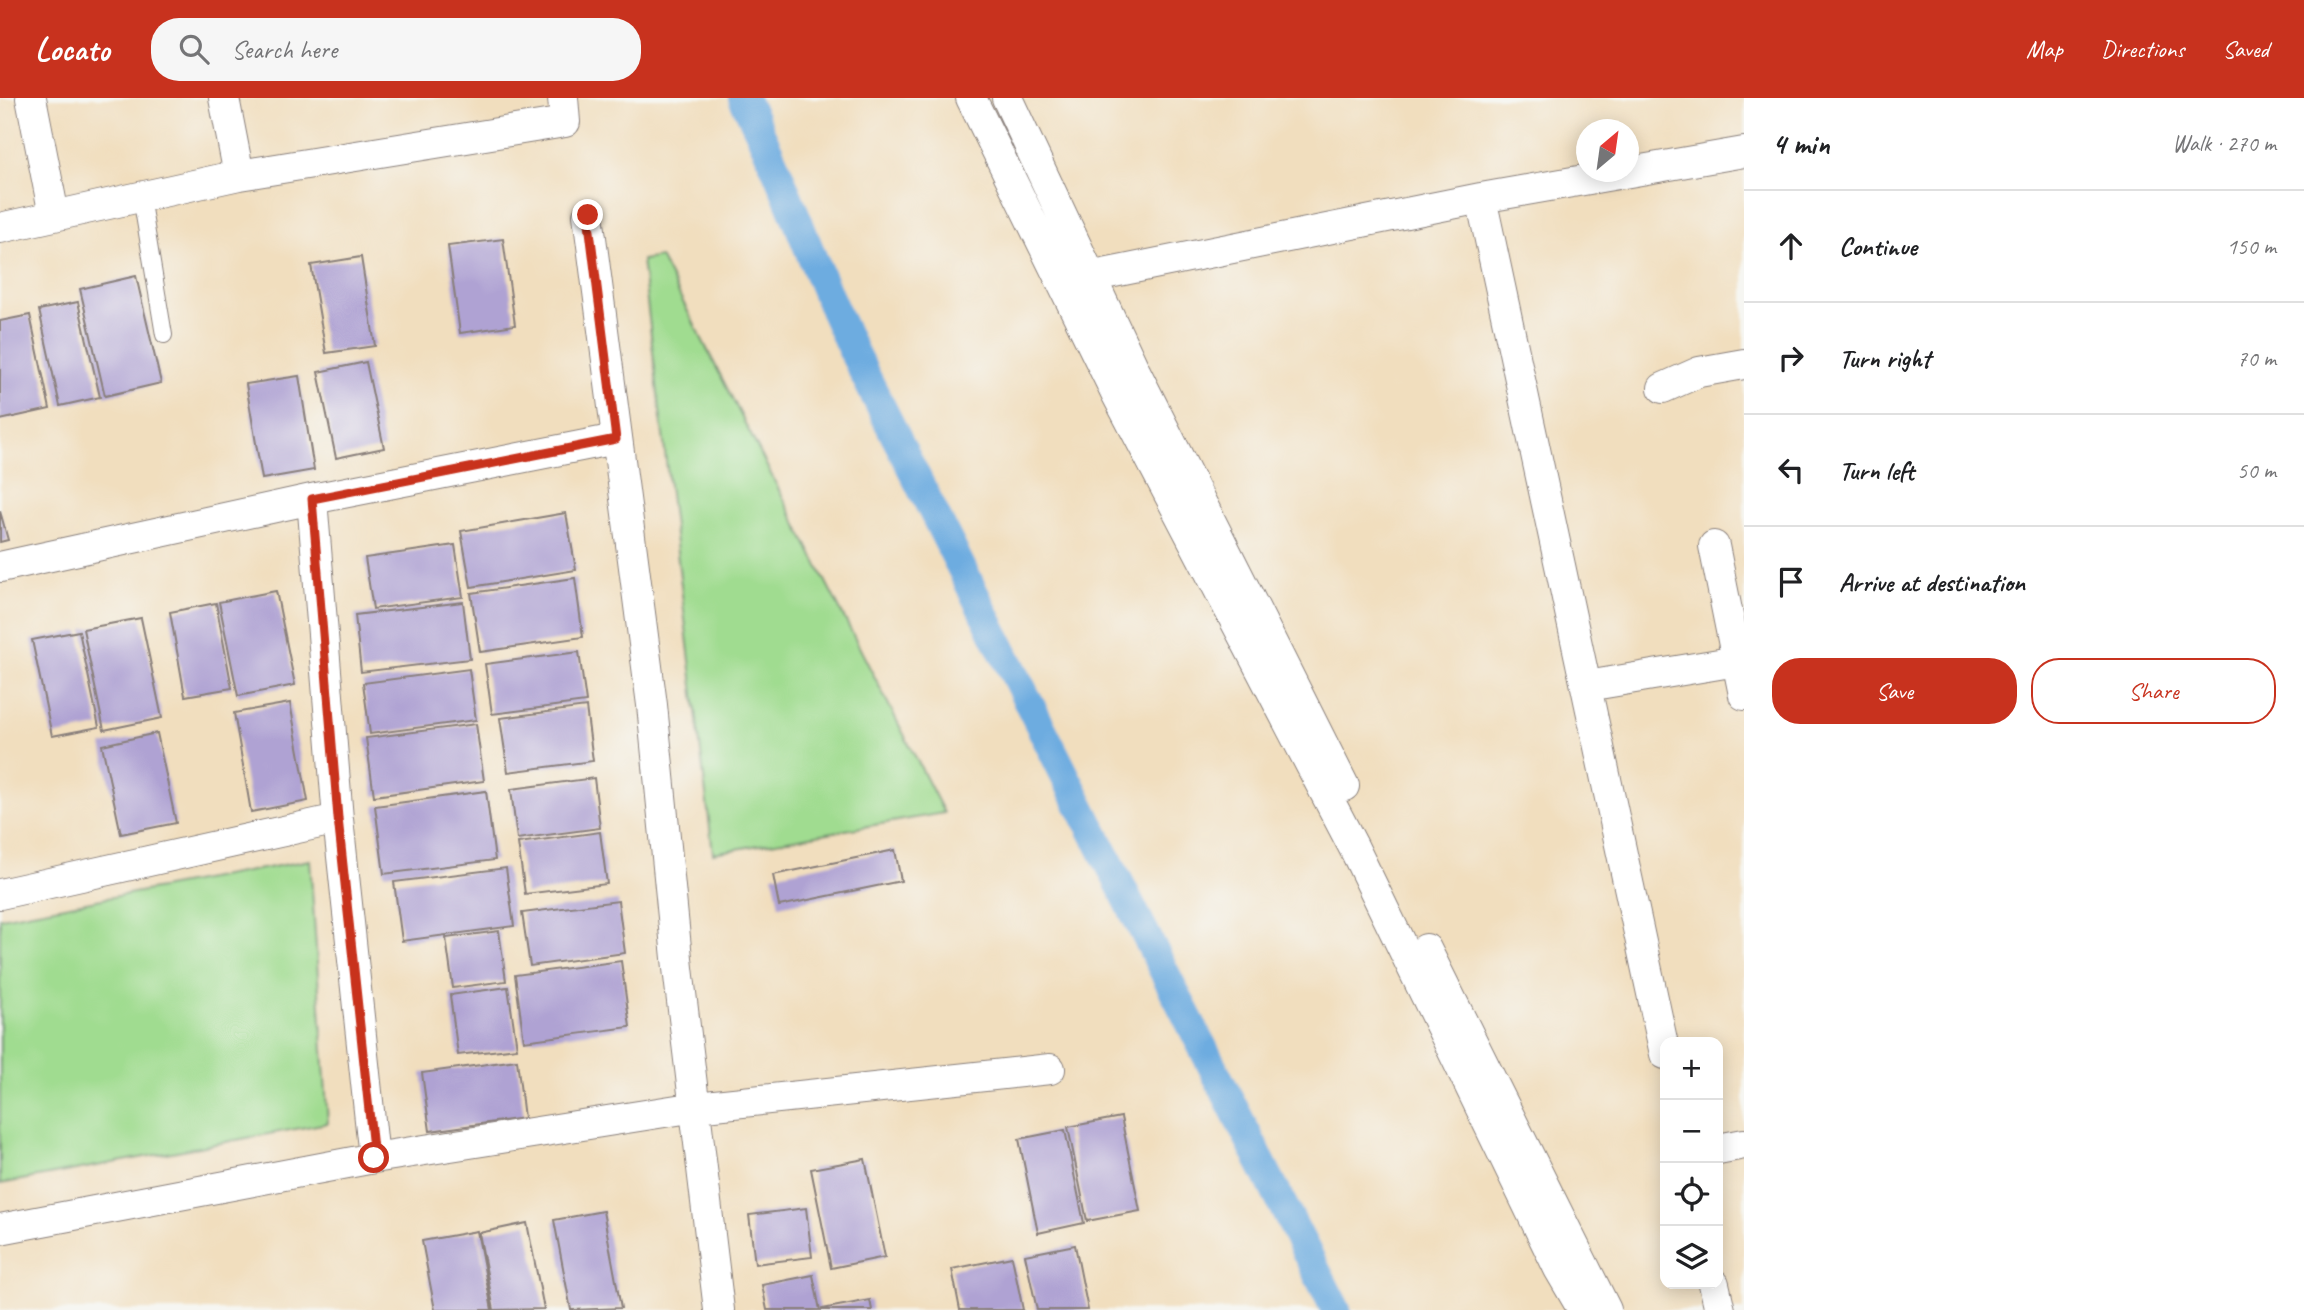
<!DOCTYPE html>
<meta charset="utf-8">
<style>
:root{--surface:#fff;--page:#f6f6f6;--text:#202124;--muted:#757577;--line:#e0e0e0;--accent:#c8321e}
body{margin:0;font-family:Caveat,sans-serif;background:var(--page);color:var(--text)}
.controls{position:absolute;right:21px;bottom:21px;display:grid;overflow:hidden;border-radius:14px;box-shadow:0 4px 18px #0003}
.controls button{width:63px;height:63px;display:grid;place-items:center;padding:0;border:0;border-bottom:2px solid var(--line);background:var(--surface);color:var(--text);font:35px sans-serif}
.compass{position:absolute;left:1576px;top:21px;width:63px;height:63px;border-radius:50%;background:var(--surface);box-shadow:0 4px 18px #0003;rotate:29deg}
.stop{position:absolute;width:21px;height:21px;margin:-16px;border:5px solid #c8321e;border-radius:50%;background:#fff}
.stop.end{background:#c8321e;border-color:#fff;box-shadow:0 2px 7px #0008}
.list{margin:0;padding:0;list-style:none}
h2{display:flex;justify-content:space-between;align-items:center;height:91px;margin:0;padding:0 28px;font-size:30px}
h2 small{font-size:23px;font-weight:400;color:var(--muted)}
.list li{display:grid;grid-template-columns:46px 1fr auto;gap:21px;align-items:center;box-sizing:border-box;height:112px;padding:0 28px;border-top:2px solid var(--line)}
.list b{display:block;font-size:26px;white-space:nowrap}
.list em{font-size:23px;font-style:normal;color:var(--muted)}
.actions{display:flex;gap:14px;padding:21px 28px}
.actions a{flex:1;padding:16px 0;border:2px solid var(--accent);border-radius:28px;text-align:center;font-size:24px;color:var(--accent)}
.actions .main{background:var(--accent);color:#fff}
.icon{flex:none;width:38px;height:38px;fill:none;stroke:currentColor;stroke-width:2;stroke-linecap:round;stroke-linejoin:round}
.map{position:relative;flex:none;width:1744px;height:1212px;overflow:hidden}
header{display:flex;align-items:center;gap:42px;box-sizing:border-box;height:98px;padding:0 35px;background:var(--accent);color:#fff}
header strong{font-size:33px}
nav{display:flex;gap:38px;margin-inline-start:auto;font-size:24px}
.search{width:490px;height:63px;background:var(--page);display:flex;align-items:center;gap:18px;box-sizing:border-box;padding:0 24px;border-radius:28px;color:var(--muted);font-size:26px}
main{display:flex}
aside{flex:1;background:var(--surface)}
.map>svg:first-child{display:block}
.green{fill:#a0dc90;stroke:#617f66;stroke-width:2}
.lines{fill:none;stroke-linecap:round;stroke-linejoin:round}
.canal{stroke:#6dace0;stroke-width:30}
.building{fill:#afa2d3}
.lane-casing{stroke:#8a807c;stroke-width:18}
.street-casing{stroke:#8a807c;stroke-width:32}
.lane{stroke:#fff;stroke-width:16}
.street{stroke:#fff;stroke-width:30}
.route{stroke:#c8321e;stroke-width:9}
</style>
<header>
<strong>Locato</strong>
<div class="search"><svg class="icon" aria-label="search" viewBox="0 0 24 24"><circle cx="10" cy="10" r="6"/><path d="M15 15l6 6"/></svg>Search here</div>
<nav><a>Map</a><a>Directions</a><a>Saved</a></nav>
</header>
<main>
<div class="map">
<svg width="1744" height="1212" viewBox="0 0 1744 1212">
<rect width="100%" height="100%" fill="#f6f6f2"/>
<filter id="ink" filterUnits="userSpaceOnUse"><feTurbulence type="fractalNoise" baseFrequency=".0143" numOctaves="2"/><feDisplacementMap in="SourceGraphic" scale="14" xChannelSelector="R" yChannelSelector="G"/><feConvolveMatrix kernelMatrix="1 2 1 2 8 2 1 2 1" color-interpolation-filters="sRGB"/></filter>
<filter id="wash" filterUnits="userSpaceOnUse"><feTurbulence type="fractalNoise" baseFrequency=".00686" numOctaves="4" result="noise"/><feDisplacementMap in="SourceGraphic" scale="28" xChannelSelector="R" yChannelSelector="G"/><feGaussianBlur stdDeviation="1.57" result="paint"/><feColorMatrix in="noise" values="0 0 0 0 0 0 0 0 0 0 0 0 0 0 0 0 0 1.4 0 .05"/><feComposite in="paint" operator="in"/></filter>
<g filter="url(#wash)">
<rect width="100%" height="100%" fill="#f1debe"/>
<path class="green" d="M660,159l284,556 -231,40 -71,-593z
M310,762l18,263 -328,61v-266z"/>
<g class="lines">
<path class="canal" d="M743,0c43,82 70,172 111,255 159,320 319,639 482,957"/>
</g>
<g id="blocks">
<path class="building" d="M503,141l12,86 -55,8 -12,-87z
M361,159l14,89 -49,7 -15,-88z
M136,178l25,107 -56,13 -25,-107z
M78,204l22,95 -40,9 -21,-96z
M30,217l20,94 -50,11v-99z
M366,264l18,86 -48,10 -18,-86z
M299,278l15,94 -52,9 -16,-95z
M0,413l8,29 -8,2z
M566,415l10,57 -105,17 -10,-56z
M455,447l8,52 -90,12 -8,-51z
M575,480l8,59 -103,15 -9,-59z
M276,493l19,94 -57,11 -19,-94z
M463,504l7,57 -109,13 -6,-57z
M216,505l16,85 -47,8 -15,-84z
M141,520l21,100 -58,12 -21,-101z
M79,533l20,96 -47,9 -20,-96z
M579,554l7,50 -94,12 -7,-50z
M469,571l7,51 -106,14 -7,-51z
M290,605l18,98 -57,11 -17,-99z
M586,609l7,54 -85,11 -8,-54z
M476,626l8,57 -110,15 -8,-58z
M157,635l19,90 -55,11 -19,-89z
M594,680l6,50 -83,11 -6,-50z
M486,693l9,69 -111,14 -9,-68z
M600,734l7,52 -82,10 -7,-51z
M895,752l6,31 -122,25 -6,-31z
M506,770l8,58 -112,15 -8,-59z
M618,803l7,52 -95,13 -8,-53z
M499,833l7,50 -53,7 -7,-50z
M621,863l9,66 -106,14 -9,-66z
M508,889l9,61 -59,7 -8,-60z
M517,962l7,58 -94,13 -8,-58z
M1121,1019l19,94 -53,10 -19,-94z
M1065,1032l19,93 -46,10 -19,-94z
M865,1061l20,98 -54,11 -20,-99z
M806,1110l6,49 -57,7 -6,-49z
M603,1113l18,97 -50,2 -17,-90z
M527,1125l17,86 -50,1 -15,-77z
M477,1133l15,79h-57l-13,-69z
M1075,1147l13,65h-51l-12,-55z
M1012,1159l11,53h-63l-8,-41z
M813,1177l7,35h-53l-5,-25z
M870,1202l2,10h-50v-1z"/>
</g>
</g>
<g filter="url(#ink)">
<use href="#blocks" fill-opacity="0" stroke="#8a807c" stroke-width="2"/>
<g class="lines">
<g class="lane-casing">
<path id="lane" d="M141,99l23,138"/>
</g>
<g class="street-casing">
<path id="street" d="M31,0l23,117
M224,0l15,77
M971,0l145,295 237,453 206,423 24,41
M1007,0l129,275 208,413
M1481,100l184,856
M588,117l64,490 26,263 41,342
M0,130l239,-53 326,-53 -2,-24
M1074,182l407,-82 263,-46
M1663,290l36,-16 45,-8
M312,401l26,320 36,339
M1714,448l30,149
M0,469l312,-68 304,-60
M1587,588l150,-25
M0,796l338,-75
M1426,851l180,361
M1718,1051l26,-5
M0,1131l374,-71 322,-51 354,-38
M1714,1186l6,26"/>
</g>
<use href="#lane" class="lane"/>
<use href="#street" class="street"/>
</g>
</g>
<g class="lines" filter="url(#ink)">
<path class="route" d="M374,1060l-36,-340 -26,-319 304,-60 -28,-224"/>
</g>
</svg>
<div class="controls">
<button>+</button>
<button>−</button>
<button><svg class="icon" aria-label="locate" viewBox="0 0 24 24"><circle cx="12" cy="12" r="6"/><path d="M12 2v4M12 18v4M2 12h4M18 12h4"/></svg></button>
<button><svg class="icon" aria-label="layers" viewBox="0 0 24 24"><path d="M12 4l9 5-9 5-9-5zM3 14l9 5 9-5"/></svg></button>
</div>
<svg class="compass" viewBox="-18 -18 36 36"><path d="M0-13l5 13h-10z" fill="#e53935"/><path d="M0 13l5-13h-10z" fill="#757577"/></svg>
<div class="stop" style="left:374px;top:1060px"></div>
<div class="stop end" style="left:588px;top:117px"></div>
</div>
<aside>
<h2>4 min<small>Walk · 270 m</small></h2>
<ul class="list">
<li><svg class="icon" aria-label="ahead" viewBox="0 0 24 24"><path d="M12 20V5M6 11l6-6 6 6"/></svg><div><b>Continue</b></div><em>150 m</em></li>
<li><svg class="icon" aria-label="right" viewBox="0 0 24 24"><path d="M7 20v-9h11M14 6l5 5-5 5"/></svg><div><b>Turn right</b></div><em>70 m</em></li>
<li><svg class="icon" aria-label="left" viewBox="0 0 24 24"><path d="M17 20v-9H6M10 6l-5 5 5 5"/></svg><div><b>Turn left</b></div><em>50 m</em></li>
<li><svg class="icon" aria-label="arrive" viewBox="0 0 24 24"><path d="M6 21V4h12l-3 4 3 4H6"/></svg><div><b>Arrive at destination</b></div></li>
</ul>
<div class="actions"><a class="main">Save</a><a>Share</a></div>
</aside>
</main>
